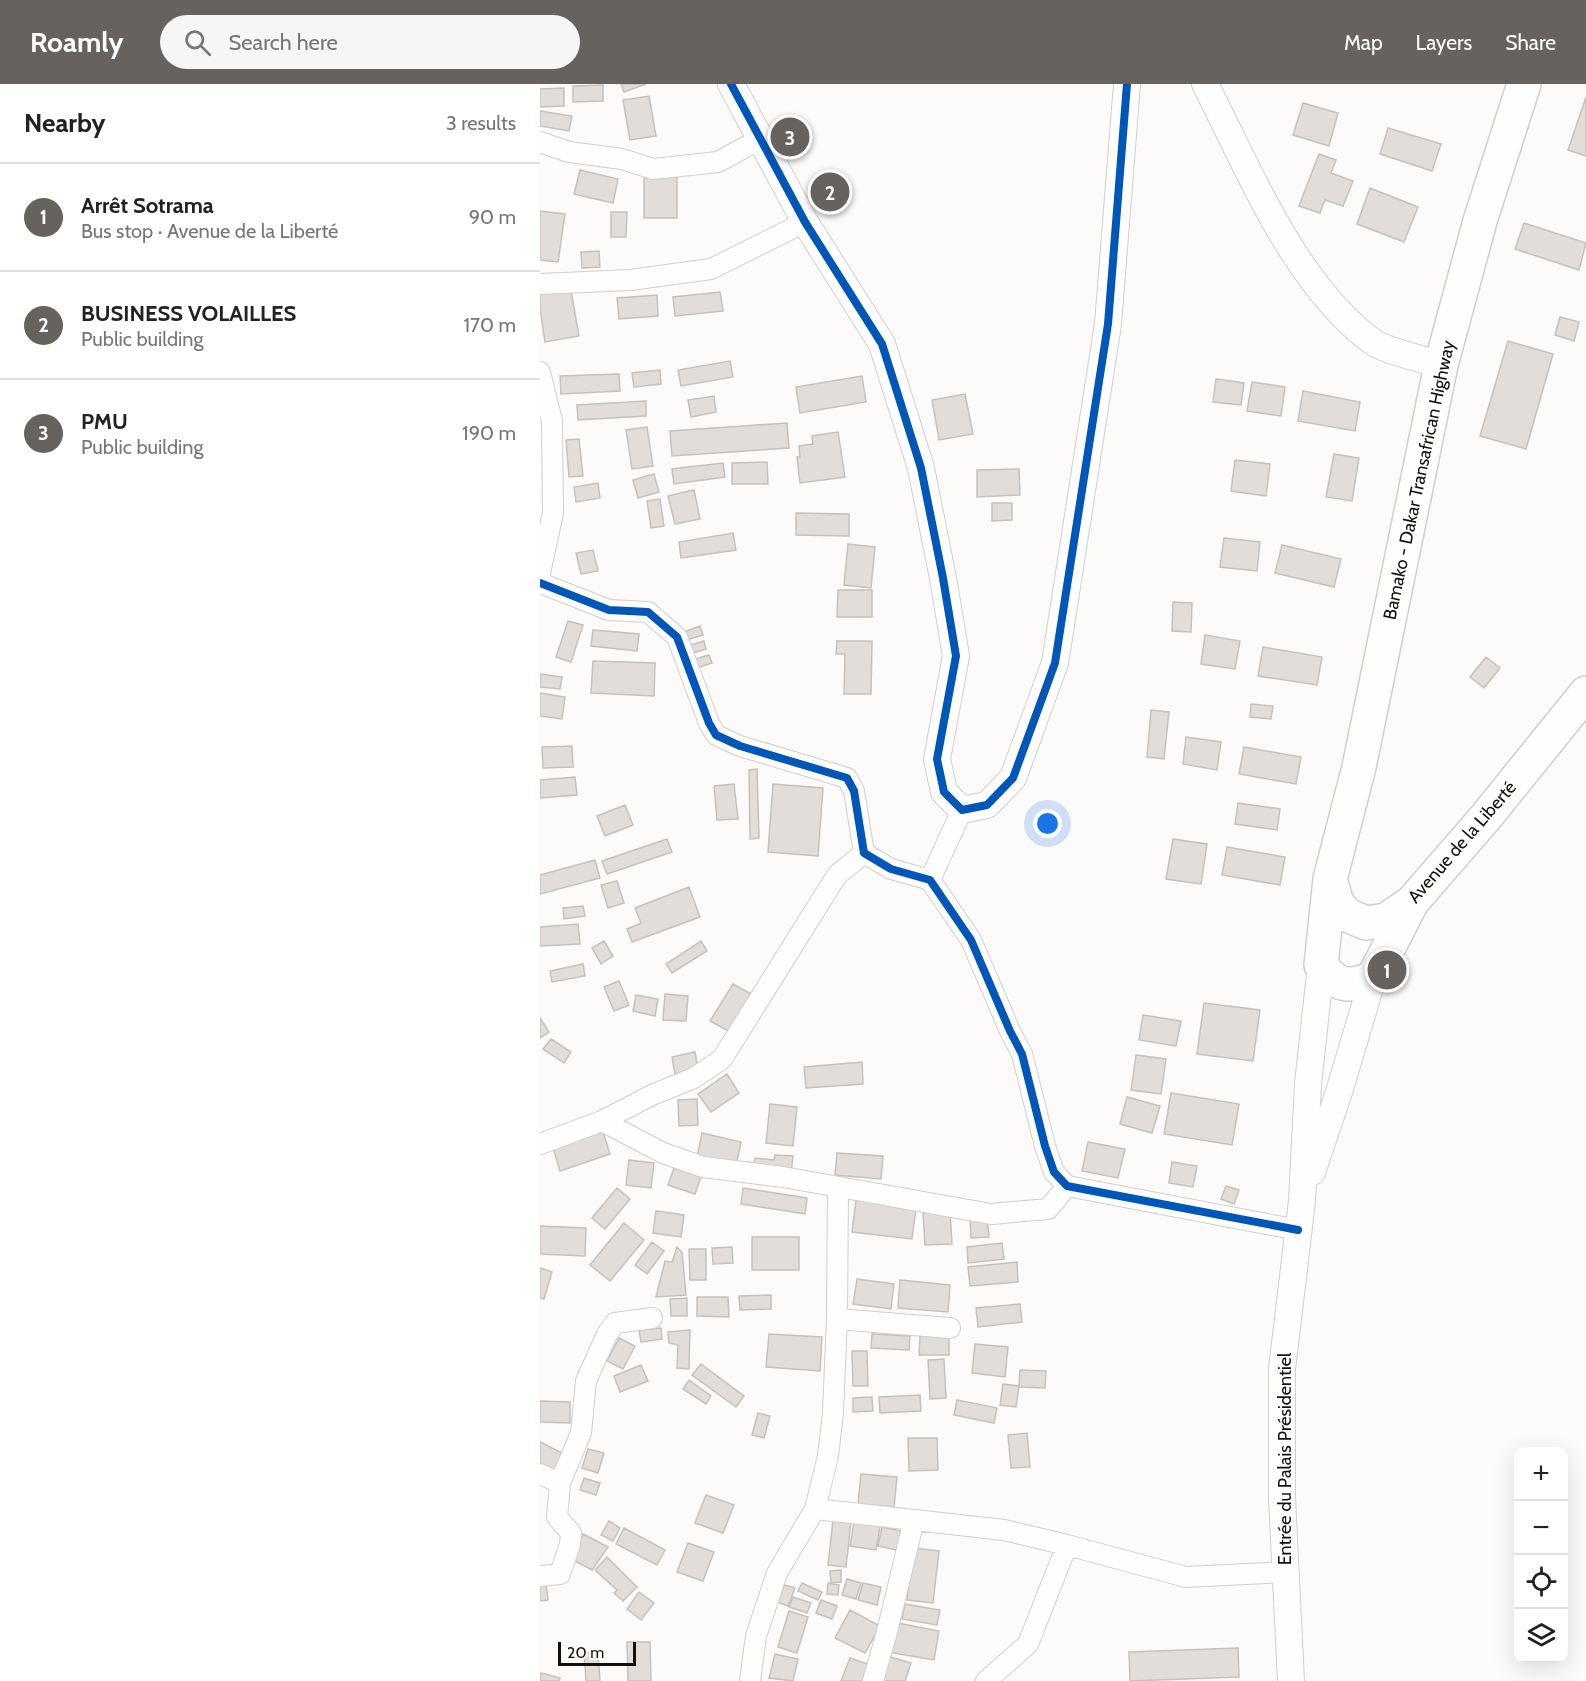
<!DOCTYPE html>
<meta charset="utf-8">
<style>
:root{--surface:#fff;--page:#f6f6f6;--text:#222;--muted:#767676;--line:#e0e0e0;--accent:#67625e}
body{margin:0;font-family:Cabin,sans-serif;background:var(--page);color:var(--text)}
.controls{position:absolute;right:18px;bottom:18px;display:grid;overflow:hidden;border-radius:12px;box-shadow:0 6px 24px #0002}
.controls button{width:54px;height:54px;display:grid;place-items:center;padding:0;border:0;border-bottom:2px solid var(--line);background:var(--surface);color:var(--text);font:30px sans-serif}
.scale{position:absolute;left:18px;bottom:15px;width:78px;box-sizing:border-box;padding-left:6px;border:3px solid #160f0a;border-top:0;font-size:16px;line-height:21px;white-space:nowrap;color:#160f0a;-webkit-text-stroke:4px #fff;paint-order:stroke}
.you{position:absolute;left:508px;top:740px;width:21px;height:21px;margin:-15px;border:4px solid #fff;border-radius:50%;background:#1a73e8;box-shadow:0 0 0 9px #1a73e833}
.badge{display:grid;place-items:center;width:39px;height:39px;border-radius:50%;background:var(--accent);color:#fff;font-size:20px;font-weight:700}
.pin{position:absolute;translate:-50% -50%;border:3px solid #fff;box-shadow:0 2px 6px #0006}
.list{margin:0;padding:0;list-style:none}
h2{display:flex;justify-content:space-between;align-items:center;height:78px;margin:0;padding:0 24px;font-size:26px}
h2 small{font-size:20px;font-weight:400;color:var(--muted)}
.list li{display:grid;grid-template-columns:39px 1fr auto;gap:18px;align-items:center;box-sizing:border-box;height:108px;padding:0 24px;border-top:2px solid var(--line)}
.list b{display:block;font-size:22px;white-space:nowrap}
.list p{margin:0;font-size:20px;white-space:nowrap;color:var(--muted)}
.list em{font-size:20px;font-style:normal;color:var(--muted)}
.icon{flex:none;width:33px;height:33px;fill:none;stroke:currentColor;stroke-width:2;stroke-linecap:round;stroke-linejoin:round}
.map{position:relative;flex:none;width:1046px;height:1597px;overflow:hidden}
header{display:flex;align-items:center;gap:36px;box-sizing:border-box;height:84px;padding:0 30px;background:var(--accent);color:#fff}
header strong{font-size:28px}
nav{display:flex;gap:33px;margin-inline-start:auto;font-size:21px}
.search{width:420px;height:54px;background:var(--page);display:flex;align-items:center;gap:15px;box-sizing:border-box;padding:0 21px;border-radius:33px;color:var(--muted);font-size:22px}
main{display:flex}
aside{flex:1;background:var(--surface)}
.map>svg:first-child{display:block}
.building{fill:#e2ddd9;stroke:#c5c1bd;stroke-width:1.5}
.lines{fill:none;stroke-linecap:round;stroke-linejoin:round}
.minor-casing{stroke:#d2ceca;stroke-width:22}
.tertiary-casing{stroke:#d2ceca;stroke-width:28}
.trunk-casing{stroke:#d2ceca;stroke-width:36}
.minor{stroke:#fffefe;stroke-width:20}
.tertiary{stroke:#fffefe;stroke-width:26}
.trunk{stroke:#fffefe;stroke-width:33}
.cycleway-casing{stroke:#fff;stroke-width:11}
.cycleway{stroke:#0057b8;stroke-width:8}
.labels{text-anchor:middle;stroke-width:4.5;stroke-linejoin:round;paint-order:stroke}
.street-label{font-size:18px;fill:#160f0a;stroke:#fff}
</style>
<header>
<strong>Roamly</strong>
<div class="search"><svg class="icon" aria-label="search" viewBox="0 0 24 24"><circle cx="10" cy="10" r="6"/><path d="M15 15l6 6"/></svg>Search here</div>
<nav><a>Map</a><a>Layers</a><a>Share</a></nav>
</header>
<main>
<aside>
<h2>Nearby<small>3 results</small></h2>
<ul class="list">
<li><span class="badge">1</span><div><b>Arrêt Sotrama</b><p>Bus stop · Avenue de la Liberté</p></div><em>90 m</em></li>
<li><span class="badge">2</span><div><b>BUSINESS VOLAILLES</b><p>Public building</p></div><em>170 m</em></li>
<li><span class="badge">3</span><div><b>PMU</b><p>Public building</p></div><em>190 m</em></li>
</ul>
</aside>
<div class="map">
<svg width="1046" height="1597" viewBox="0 0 1046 1597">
<rect width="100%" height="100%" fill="#fdfbf9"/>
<path class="building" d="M81,0h25l-22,8z
M63,1v16l-30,1v-16z
M24,4v18l-24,1v-18z
M109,12l7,40 -26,4 -7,-40z
M1046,13v59l-18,-6z
M763,19l35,10 -9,33 -36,-11z
M0,27l32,5 -3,15 -29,-5z
M848,44l53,16 -9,27 -52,-17z
M779,70l17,6 -5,13 22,8 -10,25 -18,-6 -5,13 -21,-7z
M40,86l38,9 -5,24 -39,-9z
M137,93v41h-33v-40z
M830,104l48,19 -14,35 -47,-18z
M0,127l25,3 -7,48 -18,-2z
M71,128h16l-1,25h-15z
M984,139l62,20 -7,27 -64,-21z
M59,167l1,16 -18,1 -1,-16z
M30,201l9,51 -34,6 -5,-33v-19z
M180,208l3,19 -48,5 -2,-19z
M117,211l1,21 -39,3 -2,-21z
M1020,233l19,5 -5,19 -19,-6z
M968,257l45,13 -27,95 -46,-13z
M190,277l3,16 -52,9 -3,-16z
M120,286l1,14 -27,3 -2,-14z
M79,290l1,17 -59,3 -1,-18z
M322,292l4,26 -66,11 -4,-26z
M676,295l28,4 -3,22 -28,-3z
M712,298l33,5 -4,29 -34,-5z
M763,307l57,11 -5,29 -57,-10z
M425,310l8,40 -34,6 -7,-40z
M174,312l2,16 -25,5 -3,-17z
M106,317v15l-68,4 -1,-15z
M247,339l2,25 -117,8 -2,-25z
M107,343l6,39 -21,3 -6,-39z
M298,348l7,45 -45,6 -3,-26h3l-1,-11 14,-2 -1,-8z
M39,355l4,37 -14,1 -3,-37z
M794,370l25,4 -7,43 -26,-4z
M695,376l35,4 -4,32 -35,-5z
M227,378l1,22h-36v-21z
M183,379l2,14 -51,7 -2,-15z
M479,385l1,26 -43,2v-27z
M114,390l5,18 -21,6 -5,-18z
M58,399l2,15 -24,4 -2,-15z
M154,406l6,29 -25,5 -7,-28z
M120,415l4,27 -13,2 -4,-27z
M452,419h20v17l-20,1z
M256,429l53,1v22l-53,-1z
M193,449l3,17 -55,8 -2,-16z
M684,454l36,4 -3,29 -37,-4z
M308,460l27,3 -4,41 -27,-3z
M742,461l59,14 -7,28 -59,-14z
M53,466l5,21 -17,3 -5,-21z
M298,506h34v27h-35z
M633,518l19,1 -1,29 -19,-1z
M28,537l15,4 -12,37 -15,-5z
M160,542l3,9 -17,5 -2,-8z
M53,546l46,4 -2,17 -46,-5z
M665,551l35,6 -5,28 -34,-5z
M164,557l2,8 -13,4 -2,-8z
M297,557h35l-1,53h-27l1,-40h-9z
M723,563l59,10 -5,28 -59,-9z
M169,571l3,8 -15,5 -2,-9z
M946,573l14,11 -16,20 -14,-11z
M53,577l62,2 -1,33 -63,-3z
M0,590l22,3 -2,12 -20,-2z
M0,609l25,4 -3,22 -22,-3z
M711,620l22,2 -2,13 -21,-2z
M611,626l18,2 -5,47 -17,-2z
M646,653l35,5 -4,28 -34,-6z
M32,662l1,21 -30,1 -1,-21z
M704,663l57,10 -5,27 -57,-10z
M217,685l2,69 -9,1 -1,-69z
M35,693l2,18 -37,3v-18z
M194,700l4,35 -21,1 -3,-34z
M233,700l50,4 -5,68 -50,-4z
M698,719l42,6 -3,21 -42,-6z
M85,721l8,20 -28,11 -8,-20z
M127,755l5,13 -65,22 -5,-13z
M633,755l34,5 -6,40 -35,-5z
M687,763l58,10 -5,28 -58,-10z
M55,776l5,18 -60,16v-19z
M77,797l7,22 -16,5 -7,-23z
M149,803l11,30 -68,25 -5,-13 14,-6 -6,-15z
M43,822l2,10 -21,3 -1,-11z
M38,840l2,20 -40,2v-19z
M64,857l9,15 -12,8 -9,-16z
M161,857l6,10 -35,22 -6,-9z
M43,880l2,12 -33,6 -2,-11z
M79,897l10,24 -15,6 -10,-24z
M193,900l20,11 -23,37 -20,-11z
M125,910l23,2 -2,25 -23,-1z
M96,911l22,4 -3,17 -22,-5z
M664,919l56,7 -7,51 -56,-7z
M603,931l38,6 -5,25 -37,-6z
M0,934l9,14 -9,6z
M11,955l20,13 -7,11 -21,-14z
M155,968l3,17 -23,5 -3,-17z
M596,971l30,4 -5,35 -30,-4z
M322,978l1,22 -57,4 -2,-21z
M187,990l12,19 -28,19 -13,-18z
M631,1009l68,11 -7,41 -68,-11z
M587,1013l33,9 -8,27 -32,-9z
M157,1015l1,26 -19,1 -1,-26z
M230,1020l27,3 -4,39 -27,-3z
M63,1048l7,22 -50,17 -7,-23z
M162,1049l39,9 -5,24 -39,-9z
M548,1058l37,7 -7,29 -36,-7z
M297,1069l46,3 -2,23 -46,-4z
M235,1071l18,1 -2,19 -45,-5 1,-8 7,1 1,-5 19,2z
M89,1076l25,3 -3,25 -25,-3z
M632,1078l25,4 -4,21 -24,-4z
M134,1084l27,9 -6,17 -27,-9z
M686,1102l13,4 -5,14 -13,-5z
M77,1104l13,11 -25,30 -13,-11z
M203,1104l64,10 -2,16 -64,-10z
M316,1116l60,8 -4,31 -60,-7z
M116,1127l28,4 -3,22 -28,-4z
M410,1127l2,33 -27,1 -2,-32z
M447,1133l2,20 -18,1 -1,-19z
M84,1139l20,17 -34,41 -20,-16z
M0,1142l46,2 -1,28 -45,-2z
M212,1153h47v33h-47z
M112,1158l12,9 -17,23 -12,-9z
M462,1159l2,16 -36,4 -1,-16z
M137,1163l5,5 4,43 -30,2 9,-36 7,1z
M192,1163l1,16 -20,1 -1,-16z
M149,1165h17v31h-16z
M477,1178l1,20 -48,4 -2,-19z
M0,1184l12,4 -8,27 -4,-1z
M317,1195l37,5 -3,25 -38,-5z
M360,1196l50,5 -2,27 -50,-4z
M231,1211v14l-31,1 -1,-14z
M157,1213h31l1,20 -32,-1z
M147,1214v18h-16l-1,-17z
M480,1220l2,18 -44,5 -2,-19z
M121,1244l1,11 -21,3 -2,-12z
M150,1246l-1,39 -12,-1 1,-23 -9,-2 -1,-11z
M229,1250l53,3 -2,34 -54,-4z
M332,1250l38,2 -1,14 -38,-2z
M380,1252h29v19h-30z
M79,1254l16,8 -12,23 -16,-8z
M435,1260l33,3 -3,30 -33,-4z
M312,1267h15l1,35h-15z
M404,1275l2,39 -16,1 -2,-39z
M161,1280l43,32 -8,11 -44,-32z
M101,1281l7,16 -28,11 -6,-16z
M480,1286l26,1 -1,17 -26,-1z
M149,1296l22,16 -5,8 -23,-15z
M463,1300l16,2 -3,21 -16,-2z
M380,1311l1,16 -41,2 -1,-16z
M332,1313l1,14 -20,1v-14z
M417,1316l40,8 -3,15 -40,-8z
M0,1317l30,1v21l-30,-1z
M218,1329l12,3 -6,22 -12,-3z
M487,1349l3,34 -19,1 -3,-33z
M368,1354h29l1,32 -29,1z
M0,1358l26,13 -9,19 -17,-9z
M48,1365l16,4 -6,20 -16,-5z
M321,1390l36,3 -3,30 -36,-3z
M44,1394l16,5 -4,12 -16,-5z
M166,1411l28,10 -11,28 -28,-10z
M293,1436l18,1 -5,46 -18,-2z
M69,1437l11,7 -7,13 -12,-6z
M314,1438l26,4 -4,24 -26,-4z
M342,1443l28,6 -4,19 -28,-6z
M84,1444l41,22 -8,15 -41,-21z
M43,1450l25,13 -16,23 -23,-12z
M148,1459l26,9 -11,29 -26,-9z
M373,1464l26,3 -6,52 -26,-3z
M67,1473l30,30 -14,14 -9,-8 3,-3 -22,-20z
M301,1486v12l-10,1 -1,-12z
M307,1495l14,4 -5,16 -14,-4z
M262,1499l20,9 -4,8 -20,-9z
M288,1499l11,2 -1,10 -11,-1z
M323,1499l18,4 -4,18 -19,-5z
M0,1500h6l2,16 -8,1z
M244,1501l11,3 -7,18 -11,-4z
M99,1508l15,11 -13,17 -14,-11z
M253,1513l18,6 -4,10 -18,-6z
M281,1516l16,6 -5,13 -16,-6z
M365,1520l35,6 -3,15 -35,-6z
M310,1526l30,16 -15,27 -30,-15z
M249,1527l19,6 -11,36 -19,-6z
M353,1538l46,9 -5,29 -47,-8z
M87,1558h23l1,39h-23z
M698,1564l1,29 -109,4 -1,-29z
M44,1568h14l2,29h-14z
M235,1570l23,5 -5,22 -24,-3z
M347,1572l24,7 -6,18h-26z
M310,1574l26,9 -6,14h-29z
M1,1589l19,5 -1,3h-19z"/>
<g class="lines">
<g class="minor-casing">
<path id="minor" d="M0,58l29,10 53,7 31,10 65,-7 42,-23
M0,200l90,-4 81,-11 94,-47
M0,288l12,49 1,92 -13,60
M0,499l69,27 39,2 29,25 32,86 7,12 24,11 107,32 7,13 10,62 27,16 39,11 41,60 39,91 12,23 23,92 9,26 13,14 231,44
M390,796l32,-70
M62,1037l61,32 40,14 80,10 208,37 57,-5 19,-23
M0,1060l62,-23 50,-26 42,-17 28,-19 115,-184 27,-22
M298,1103l-1,132 -4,94 -5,43 -13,53 189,21 63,15
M297,1235l113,9
M0,1390l20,9
M0,1492l20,-2 10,-30 1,-11 -14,-16 3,-34 21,-50 5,-52 21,-47 8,-11 37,-5
M210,1597l6,-45 21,-63 38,-64
M333,1597l14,-49 27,-112
M446,1597l42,-37 39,-99 119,32 100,-5"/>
</g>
<g class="tertiary-casing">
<path id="tertiary" d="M191,0l74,138 77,122 39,124 22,110 13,78 -19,103 7,33 18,18 25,-5 26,-27 42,-115 53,-339 19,-240
M665,0c44,85 89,200 168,258 10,8 53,18 68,23
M772,1088l27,-80 34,-114
M751,1597l-9,-183v-129l20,-168 6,-117 13,-119"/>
</g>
<g class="trunk-casing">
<path id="trunk" d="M790,795l7,24 10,12 19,8 20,-3 26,-18 73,-84 101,-125
M872,818l-39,76c-25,10 -36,9 -52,-13l9,-86 29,-112 82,-402 39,-144 44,-137"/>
</g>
<use href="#minor" class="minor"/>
<use href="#tertiary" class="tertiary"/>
<use href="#trunk" class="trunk"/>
<g class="cycleway-casing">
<path id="cycleway" d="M191,0l74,138 77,122 39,124 22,110 13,78 -19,103 7,33 18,18 25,-5 26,-27 42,-115 53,-339 19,-240
M0,499l69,27 39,2 29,25 32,86 7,12 24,11 107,32 7,13 10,62 27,16 39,11 41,60 39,91 12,23 23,92 9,26 13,14 231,44"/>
</g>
<use href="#cycleway" class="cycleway"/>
</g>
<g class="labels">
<g class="street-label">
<text transform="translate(879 396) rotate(-78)" y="6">Bamako - Dakar Transafrican Highway</text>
<text transform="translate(922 758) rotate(-49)" y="6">Avenue de la Liberté</text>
<text transform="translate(745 1375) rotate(-90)" y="6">Entrée du Palais Présidentiel</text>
</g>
</g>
</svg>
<div class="controls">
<button>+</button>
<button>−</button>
<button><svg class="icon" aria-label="locate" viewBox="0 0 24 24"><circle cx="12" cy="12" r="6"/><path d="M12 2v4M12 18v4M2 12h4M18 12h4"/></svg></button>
<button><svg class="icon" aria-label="layers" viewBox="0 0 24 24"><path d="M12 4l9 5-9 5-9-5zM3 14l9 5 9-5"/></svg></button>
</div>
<div class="scale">20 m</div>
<div class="you"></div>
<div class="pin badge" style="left:847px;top:886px">1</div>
<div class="pin badge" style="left:290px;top:108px">2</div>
<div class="pin badge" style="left:250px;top:53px">3</div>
</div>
</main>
